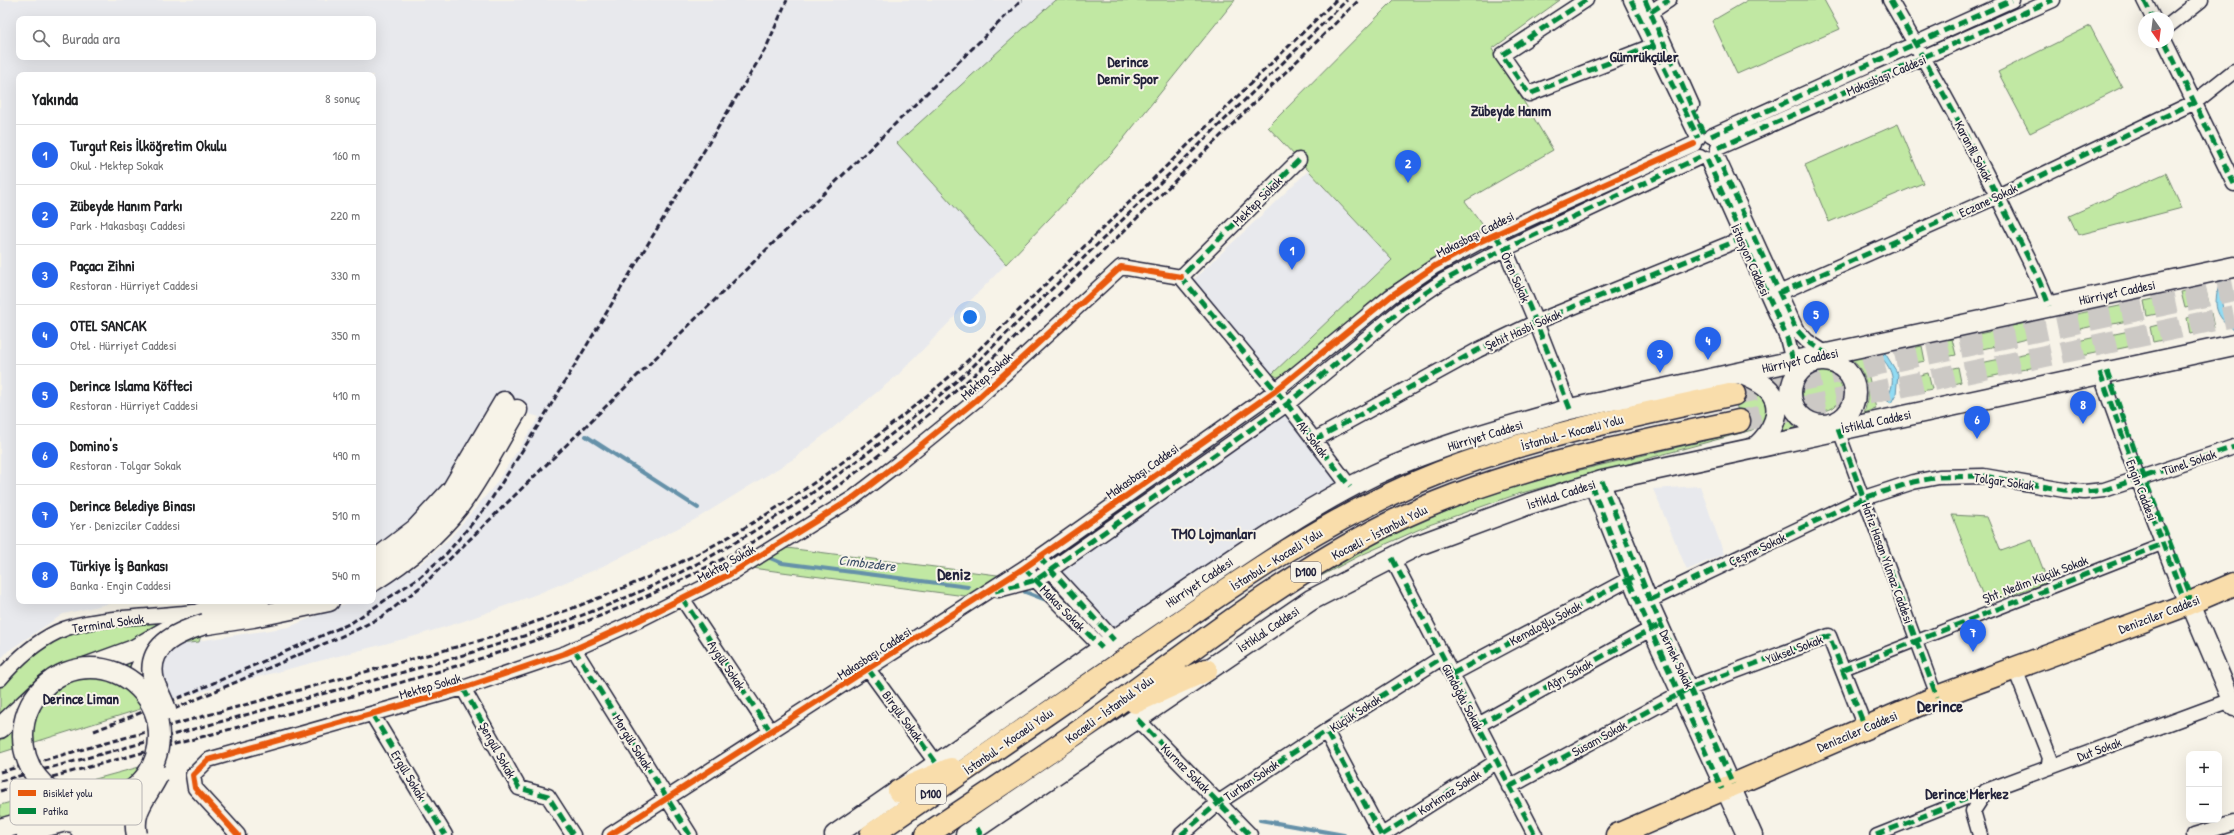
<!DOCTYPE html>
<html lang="tr">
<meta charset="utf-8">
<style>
:root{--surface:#fff;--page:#f6f6f6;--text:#202124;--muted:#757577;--line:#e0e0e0;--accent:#2563eb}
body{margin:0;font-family:"Patrick Hand",sans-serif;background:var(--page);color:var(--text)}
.controls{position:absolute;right:12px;bottom:12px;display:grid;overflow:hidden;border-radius:8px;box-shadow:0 4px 16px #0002}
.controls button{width:36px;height:36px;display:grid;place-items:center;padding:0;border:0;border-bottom:1px solid var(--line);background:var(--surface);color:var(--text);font:20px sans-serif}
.compass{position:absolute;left:2138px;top:12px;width:36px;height:36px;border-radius:50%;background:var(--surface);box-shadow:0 4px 16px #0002;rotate:166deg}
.you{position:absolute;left:970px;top:317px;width:14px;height:14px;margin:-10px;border:3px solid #fff;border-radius:50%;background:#1a73e8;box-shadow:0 0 0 6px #1a73e833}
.badge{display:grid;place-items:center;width:26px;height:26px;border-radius:50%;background:var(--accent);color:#fff;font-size:13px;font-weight:700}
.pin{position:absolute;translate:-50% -33px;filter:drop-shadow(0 1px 2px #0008)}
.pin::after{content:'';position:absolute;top:21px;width:14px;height:12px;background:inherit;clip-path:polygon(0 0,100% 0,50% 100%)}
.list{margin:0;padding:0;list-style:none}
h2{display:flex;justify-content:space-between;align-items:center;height:52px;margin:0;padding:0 16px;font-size:17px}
h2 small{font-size:13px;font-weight:400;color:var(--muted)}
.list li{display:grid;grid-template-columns:26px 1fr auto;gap:12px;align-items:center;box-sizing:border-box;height:60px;padding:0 16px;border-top:1px solid var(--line)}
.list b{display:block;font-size:15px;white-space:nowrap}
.list p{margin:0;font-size:13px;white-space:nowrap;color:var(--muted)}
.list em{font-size:13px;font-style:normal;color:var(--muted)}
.icon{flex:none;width:22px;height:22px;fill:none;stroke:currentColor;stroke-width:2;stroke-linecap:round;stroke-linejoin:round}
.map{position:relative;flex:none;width:2234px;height:835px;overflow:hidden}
.search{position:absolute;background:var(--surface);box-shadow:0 4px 16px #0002;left:16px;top:16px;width:360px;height:44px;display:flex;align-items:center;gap:10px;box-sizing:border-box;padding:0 14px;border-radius:8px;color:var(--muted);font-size:15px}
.panel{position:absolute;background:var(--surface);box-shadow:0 4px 16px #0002;left:16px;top:72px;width:360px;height:532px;border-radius:8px}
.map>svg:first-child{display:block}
.built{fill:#e8e9ed;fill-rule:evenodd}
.green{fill:#c1e8a3;stroke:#72856f}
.water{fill:#91dbf3;stroke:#6591a9}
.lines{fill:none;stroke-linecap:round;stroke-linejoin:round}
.stream{stroke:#6591a9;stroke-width:4}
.trunk-tunnel{stroke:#ccc9c5;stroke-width:22;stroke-dasharray:22 11;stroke-linecap:butt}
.pedestrian-casing{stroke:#22223b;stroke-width:14}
.minor-casing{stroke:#22223b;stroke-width:17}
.tertiary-casing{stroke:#22223b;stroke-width:21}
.secondary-casing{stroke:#22223b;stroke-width:23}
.primary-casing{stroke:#22223b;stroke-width:25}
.trunk-casing{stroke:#22223b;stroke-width:25}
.pedestrian{stroke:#f7f3e8;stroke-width:11}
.minor{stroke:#f7f3e8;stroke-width:14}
.tertiary{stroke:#f7f3e8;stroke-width:18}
.secondary{stroke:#f7f3e8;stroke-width:20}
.primary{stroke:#f9ddab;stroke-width:22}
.trunk{stroke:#f9ddab;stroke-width:22}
.rail{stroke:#22223b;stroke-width:3;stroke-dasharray:6 3;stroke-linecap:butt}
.secondary-bridge-casing{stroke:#22223b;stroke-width:23;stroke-linecap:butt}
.secondary-bridge{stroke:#f7f3e8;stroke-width:20}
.quiet{stroke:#00873e;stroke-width:5;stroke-dasharray:10 5;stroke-linecap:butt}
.cycleway-casing{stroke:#f7f3e8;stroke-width:8}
.cycleway{stroke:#e8590c;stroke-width:6}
.labels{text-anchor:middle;stroke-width:4;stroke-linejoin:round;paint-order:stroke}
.shield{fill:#f7f3e8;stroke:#62616f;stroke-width:1}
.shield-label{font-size:12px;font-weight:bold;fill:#22223b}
.street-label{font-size:13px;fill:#22223b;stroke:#f7f3e8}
.water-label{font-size:14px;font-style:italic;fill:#3e5069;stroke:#f7f3e8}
.quarter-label{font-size:15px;font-weight:bold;fill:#22223b;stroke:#f7f3e8}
.district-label{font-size:17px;font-weight:bold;fill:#22223b;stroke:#f7f3e8}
.key{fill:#f7f3e8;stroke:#b7b4b4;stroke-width:1}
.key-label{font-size:11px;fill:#22223b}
</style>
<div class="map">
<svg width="2234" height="835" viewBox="0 0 2234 835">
<rect width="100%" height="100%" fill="#f7f3e8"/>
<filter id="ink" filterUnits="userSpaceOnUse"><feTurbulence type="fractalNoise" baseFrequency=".025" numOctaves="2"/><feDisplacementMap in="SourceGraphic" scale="8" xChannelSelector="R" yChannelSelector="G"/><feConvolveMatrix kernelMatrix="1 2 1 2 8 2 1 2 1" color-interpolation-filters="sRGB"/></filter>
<g filter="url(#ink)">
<path class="built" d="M0,0h1055l-157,143 108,121 -107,110 -50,41 -54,43 -99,61 -99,50 -60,25 -73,27 -49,15 -249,65 -9,-39 21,-18 111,-17 62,-26h22v-11l46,-25 30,-26 46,-54 44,-68 -17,-5 -69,76 -80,74v-487h-354v526h130l-33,1 -53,12 -55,37 -8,9zM19,19h354v38h-354z
M1308,171l84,89 -120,114 -80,-93z
M1288,411l54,70 -231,148 -53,-57z
M1700,486l24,68 -37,16 -34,-81z"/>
<path class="green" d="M1055,0h180l-123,153 -106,111 -109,-121z
M1394,0h166l-68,49 61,101 -88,51 20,27 -99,61 -100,85 -9,3 -5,-3 120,-114 -124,-133z
M1748,0h76l16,29 -103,45 -25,-53z
M2090,26l32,61 -92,46 -32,-61z
M1898,124l25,59 -94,39 -24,-57z
M2166,173l16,35 -104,27 -9,-19z
M2205,287l4,16 -24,5 -4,-16z
M2168,296l3,15 -24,5 -3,-15z
M2129,304l3,16 -24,5 -3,-16z
M2091,311l3,15 -24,5 -3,-15z
M2211,313l3,15 -24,6 -3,-16z
M2173,321l4,16 -24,5 -3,-15z
M2030,322l4,15 -24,6 -3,-16z
M2134,330l3,15 -24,5 -3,-15z
M1993,331l3,15 -23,5 -4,-15z
M2096,337l4,15 -24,5 -3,-15z
M1952,339l4,16 -24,5 -4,-16z
M1922,346l3,15 -24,5 -3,-15z
M2037,351l3,15 -24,5 -3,-15z
M1864,355l12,54 -12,4c7,-21 3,-41 -14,-55z
M2000,359l3,15 -24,5 -3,-15z
M1958,367l3,15 -23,6 -4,-16z
M1802 391a20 20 0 1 1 40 0a20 20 0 1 1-40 0Z
M1785,372c-5,20 -4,40 11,56l-17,4 -15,-55z
M1928,373l4,16 -24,5 -3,-15z
M1744,381l23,20c0,14 -2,22 -15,29l-234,64 -89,31 -70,31 -72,38 71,-44 112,-49 51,-17 221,-52 -10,-49z
M1952,515l35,2 14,34 31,-11 16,42 -62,22z
M779,547l226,29 -32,21 -229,-30z
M209,610l-10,32 -21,2 -18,10 6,47 -166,52v-74l58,-47z
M154,763l-13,19 -9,8 5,45 -49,-16 -88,8v-22z"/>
<path class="water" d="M2220,281l6,1c-6,16 -7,30 8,41v8c-20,-17 -21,-25 -14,-50z
M1885,353l13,21 -2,20 -5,9 -5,-3c10,-16 8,-29 -5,-43z"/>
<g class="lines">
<path class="stream" d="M586,436l112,72
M765,556l17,7 186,24
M1025,592l21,8
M1260,820l84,15"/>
<path class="trunk-tunnel" d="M1734,394l500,-104
M1739,421l495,-105"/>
<g class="pedestrian-casing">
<path id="pedestrian" d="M1838,429l99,268
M1842,670l321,-126
M1876,835l110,-44"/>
</g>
<g class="minor-casing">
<path id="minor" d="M1586,0l-84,55 27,39 123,-48
M1631,0l67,138
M1645,0l47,105
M1890,0c42,72 83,145 119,220 14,28 30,56 40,86
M2144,0l9,18
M1651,12l18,-12
M2168,26l33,-26
M2165,42l69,142
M1711,136l301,-136
M1718,148l335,-148
M1716,154l80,175 11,12 20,13
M1707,159l80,179 6,23
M1299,160l-118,117 106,127 63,83
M1500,242l5,7 31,73 34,87
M1779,293l219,-97 197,-94 39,-31
M2100,373l38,106 44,115 8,9
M1314,440l164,-90 58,-28 205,-83
M1602,481l48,119 105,235
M1591,484l59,146 94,205
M1392,558l143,277
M1044,564l70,76
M1030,574l72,74
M998,590l38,-10 251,-176 115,-95 41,-28 45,-24 212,-100
M682,598l89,134
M1650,600l214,-102 49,-16 26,-5 45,-1 80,14 20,2 20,-2 130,-43
M574,649l116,186
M868,669l69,95
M2015,669l35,89 -2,10
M1452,674l183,-98
M0,679c16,-19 34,-36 57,-47 33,-16 98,-15 136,-20
M463,688l56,100 29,8 25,39
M372,714l73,121
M1137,719l113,116
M1478,725l180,-100
M1509,787l181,-99 139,-52 36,91
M24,835l42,-11 8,1 7,10
M238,835l-43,-47 -2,-13 15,-15 255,-72 103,-35 73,-33 91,-46 123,-76 47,-36 75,-61 146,-134 60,10
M610,835l414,-267 251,-177 116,-95 44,-30 44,-24 67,-31 148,-67
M1181,835l38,-33 107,-71
M1381,835l-55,-104 117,-74
M1382,835l114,-73
M1980,835l-7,-24 13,-20 248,-92
M2194,835l40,-12"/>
</g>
<g class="tertiary-casing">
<path id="tertiary" d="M2190,603l44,104"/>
</g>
<g class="secondary-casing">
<path id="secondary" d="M1791 393a32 32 0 1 1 64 0a32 32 0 1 1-64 0Z
M1740,373c10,5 22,9 29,17 17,19 2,44 -13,57
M373,562l43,-33 36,-39 52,-88
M373,581c32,-20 62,-44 85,-74 22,-29 40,-66 59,-97
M208,624l45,-7 76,-16
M85,668l49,-18 59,-34 16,-6 50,-9
M143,690c-7,-20 -4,-24 12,-37
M0,728l46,-43
M85,803l15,12 7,20
M0,829l68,-19c15,4 20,11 27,25
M128,835l-4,-6 -3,-20 11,-19
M835,835c109,-75 218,-153 328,-228 68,-46 137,-96 211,-132 62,-29 130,-47 196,-66l664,-142
M966,835l345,-235 105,-54 113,-42 73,-23 632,-136"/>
</g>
<g class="primary-casing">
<path id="primary" d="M1617,835l320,-138 241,-89 56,-24"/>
</g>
<g class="trunk-casing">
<path id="trunk" d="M1135,702l71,-32
M899,791l52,-22
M871,835c88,-60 176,-121 264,-182 96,-67 194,-137 304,-180 95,-37 195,-57 295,-79
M926,835c58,-39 117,-77 173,-118 94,-68 185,-141 289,-193 110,-54 232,-77 351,-103"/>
</g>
<use href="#pedestrian" class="pedestrian"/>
<use href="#minor" class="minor"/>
<use href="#tertiary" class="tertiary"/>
<use href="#secondary" class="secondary"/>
<use href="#primary" class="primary"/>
<use href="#trunk" class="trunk"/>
<path class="rail" d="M174,709l182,-79 27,-14 40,-31 599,-585
M94,731l92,-36 165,-72 69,-46 26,-23 41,-48 56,-88 223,-370 21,-48
M0,772l489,-134c71,-24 143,-51 210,-85 95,-49 181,-117 262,-186l375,-367
M0,781c110,-29 220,-59 329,-89 129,-34 259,-69 377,-133 94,-52 178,-116 260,-186l381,-373
M0,791c103,-28 206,-55 309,-83 136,-37 271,-75 398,-141 117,-60 218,-146 314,-235l338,-332"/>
<g class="secondary-bridge-casing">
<path id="secondary-bridge" d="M23 736a68 68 0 1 1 136 0a68 68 0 1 1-136 0Z
M166,710c-3,-10 -9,-19 -12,-29 -9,-35 22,-48 51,-57
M137,835c-6,-25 11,-39 21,-60"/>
</g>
<use href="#secondary-bridge" class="secondary-bridge"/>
<path class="quiet" d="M1586,0l-84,55 27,39 123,-48
M1631,0l67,138
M1645,0l59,135
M1890,0c42,72 83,145 119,220 14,28 30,56 40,86
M2144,0l9,18
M1651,12l18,-12
M2165,42l69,142
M1711,136l301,-136
M1718,148l335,-148
M1716,154l80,175 11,12 20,13
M1707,159l80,179 6,23
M1299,160l-118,117 106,127 63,83
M1495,235l10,14 31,73 34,87
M1779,293l219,-97 197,-94
M2107,371l37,106 45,114 1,12
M2100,373l38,106 44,115 8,9
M1838,429l99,268
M1314,440l164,-90 58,-28 205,-83
M1602,481l48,119 83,184
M1591,484l37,95 94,210
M1039,557l75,83
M1392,558l143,277
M1024,568l78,80
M995,591l41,-11 251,-176 115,-95 41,-28 45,-24 212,-100
M682,598l89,134
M1650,600l214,-102 49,-16 26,-5 45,-1 80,14 20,2 20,-2 130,-43
M574,649l116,186
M868,669l69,95
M1842,670l321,-126
M1452,674l187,-100
M463,688l56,100 29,8 25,39
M372,714l73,121
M1137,719l113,116
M1478,725l183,-101
M1509,787l181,-99 139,-52 36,91
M977,828l4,7
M1181,835l38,-33 107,-71
M1381,835l-55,-104 117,-74
M1382,835l114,-73
M1876,835l110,-44"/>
<g class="cycleway-casing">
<path id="cycleway" d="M238,835l-43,-47 -2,-13 15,-15 255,-72 103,-35 73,-33 91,-46 123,-76 47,-36 75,-61 146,-134 60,10
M610,835l414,-267 251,-177 116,-95 44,-30 44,-24 67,-31 148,-67"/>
</g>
<use href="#cycleway" class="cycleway"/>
</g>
</g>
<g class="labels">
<g class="shield">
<rect x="1291" y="562" width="30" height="20" rx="3"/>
<rect x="916" y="784" width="30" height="20" rx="3"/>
</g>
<g class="shield-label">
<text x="1306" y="576">D100</text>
<text x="931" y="798">D100</text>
</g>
<g class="street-label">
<text transform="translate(1886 75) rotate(-23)" y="5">Makasbaşı Caddesi</text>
<text transform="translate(1974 151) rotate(62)" y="5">Karanfil Sokak</text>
<text transform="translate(1988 200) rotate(-25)" y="5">Eczane Sokak</text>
<text transform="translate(1257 201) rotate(-45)" y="5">Mektep Sokak</text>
<text transform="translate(1475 234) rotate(-27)" y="5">Makasbaşı Caddesi</text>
<text transform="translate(1751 260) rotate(66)" y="5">İstasyon Caddesi</text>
<text transform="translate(1516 277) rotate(66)" y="5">Ören Sokak</text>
<text transform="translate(2117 292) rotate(-12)" y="5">Hürriyet Caddesi</text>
<text transform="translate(1523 329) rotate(-24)" y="5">Şehit Hasbi Sokak</text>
<text transform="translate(1800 360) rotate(-12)" y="5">Hürriyet Caddesi</text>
<text transform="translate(986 376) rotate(-42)" y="5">Mektep Sokak</text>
<text transform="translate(1876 421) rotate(-12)" y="5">İstiklal Caddesi</text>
<text transform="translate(1572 432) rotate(-15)" y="5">İstanbul - Kocaeli Yolu</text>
<text transform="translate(1485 435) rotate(-17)" y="5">Hürriyet Caddesi</text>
<text transform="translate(1313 439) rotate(52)" y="5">Ak Sokak</text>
<text transform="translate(2189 462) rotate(-19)" y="5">Tünel Sokak</text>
<text transform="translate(1142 471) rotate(-35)" y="5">Makasbaşı Caddesi</text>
<text transform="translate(2004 481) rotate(8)" y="5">Tolgar Sokak</text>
<text transform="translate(2142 490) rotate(69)" y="5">Engin Caddesi</text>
<text transform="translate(1561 494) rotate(-18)" y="5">İstiklal Caddesi</text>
<text transform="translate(1379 532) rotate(-27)" y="5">Kocaeli - İstanbul Yolu</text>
<text transform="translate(1757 549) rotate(-25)" y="5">Çeşme Sokak</text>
<text transform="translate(1276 559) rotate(-32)" y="5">İstanbul - Kocaeli Yolu</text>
<text transform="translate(726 563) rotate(-29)" y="5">Mektep Sokak</text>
<text transform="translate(1888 563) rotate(70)" y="5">Hafız Hasan Yılmaz Caddesi</text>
<text transform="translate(2035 579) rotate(-21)" y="5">Şht. Nedim Küçük Sokak</text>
<text transform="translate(1199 582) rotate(-34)" y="5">Hürriyet Caddesi</text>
<text transform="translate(1063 608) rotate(46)" y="5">Makas Sokak</text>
<text transform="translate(2159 614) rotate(-21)" y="5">Denizciler Caddesi</text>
<text transform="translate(108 623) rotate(-8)" y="5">Terminal Sokak</text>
<text transform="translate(1545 623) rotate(-28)" y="5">Kemaloğlu Sokak</text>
<text transform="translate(1268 629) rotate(-34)" y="5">İstiklal Caddesi</text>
<text transform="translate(1794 649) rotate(-21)" y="5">Yüksel Sokak</text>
<text transform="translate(874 653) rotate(-33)" y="5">Makasbaşı Caddesi</text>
<text transform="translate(1677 659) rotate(65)" y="5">Dernek Sokak</text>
<text transform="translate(727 665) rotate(56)" y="5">Aygül Sokak</text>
<text transform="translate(1569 674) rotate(-29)" y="5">Ağrı Sokak</text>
<text transform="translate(430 686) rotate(-16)" y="5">Mektep Sokak</text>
<text transform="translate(1463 697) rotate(62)" y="5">Gündoğdu Sokak</text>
<text transform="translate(1109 709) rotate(-36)" y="5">Kocaeli - İstanbul Yolu</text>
<text transform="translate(1355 713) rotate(-33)" y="5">Küçük Sokak</text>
<text transform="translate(903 716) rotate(54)" y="5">Birgül Sokak</text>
<text transform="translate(1857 731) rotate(-23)" y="5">Denizciler Caddesi</text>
<text transform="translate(1599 738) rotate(-29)" y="5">Susam Sokak</text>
<text transform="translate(1008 741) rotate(-35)" y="5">İstanbul - Kocaeli Yolu</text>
<text transform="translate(633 742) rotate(58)" y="5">Morgül Sokak</text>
<text transform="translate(2099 749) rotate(-20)" y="5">Dut Sokak</text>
<text transform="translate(498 750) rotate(61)" y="5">Şengül Sokak</text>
<text transform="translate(1186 768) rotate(45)" y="5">Kurnaz Sokak</text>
<text transform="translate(409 775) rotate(59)" y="5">Ergül Sokak</text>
<text transform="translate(1251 780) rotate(-34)" y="5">Turhan Sokak</text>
<text transform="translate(1449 792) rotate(-33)" y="5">Korkmaz Sokak</text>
</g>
<g class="water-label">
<text transform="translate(867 563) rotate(7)" y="5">Cımbızdere</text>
</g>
<g class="quarter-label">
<text x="1644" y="62">Gümrükçüler</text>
<text x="1128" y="67">Derince<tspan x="1128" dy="17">Demir Spor</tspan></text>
<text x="1511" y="116">Zübeyde Hanım</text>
<text x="1214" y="539">TMO Lojmanları</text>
<text x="81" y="704">Derince Liman</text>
<text x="1967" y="799">Derince Merkez</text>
</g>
<g class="district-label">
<text x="954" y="580">Deniz</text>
<text x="1940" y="712">Derince</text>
</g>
</g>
<rect x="10" y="779" width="132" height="46" rx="6" class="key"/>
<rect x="18" y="790" width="18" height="6" fill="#e8590c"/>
<rect x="18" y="808" width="18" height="6" fill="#00873e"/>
<g class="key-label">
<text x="43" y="797">Bisiklet yolu</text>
<text x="43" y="815">Patika</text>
</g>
</svg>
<div class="controls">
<button>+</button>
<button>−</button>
</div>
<svg class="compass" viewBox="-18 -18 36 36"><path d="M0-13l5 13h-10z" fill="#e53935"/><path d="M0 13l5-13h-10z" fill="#757577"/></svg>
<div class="you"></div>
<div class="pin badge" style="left:1292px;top:270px">1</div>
<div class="pin badge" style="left:1408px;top:183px">2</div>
<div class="pin badge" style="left:1660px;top:373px">3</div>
<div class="pin badge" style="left:1708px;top:360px">4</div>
<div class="pin badge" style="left:1816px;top:334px">5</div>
<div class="pin badge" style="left:1977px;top:439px">6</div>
<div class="pin badge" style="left:1973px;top:652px">7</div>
<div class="pin badge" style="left:2083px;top:424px">8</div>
<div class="search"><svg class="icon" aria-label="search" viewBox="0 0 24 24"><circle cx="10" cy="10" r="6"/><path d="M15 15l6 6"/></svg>Burada ara</div>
<section class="panel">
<h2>Yakında<small>8 sonuç</small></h2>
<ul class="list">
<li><span class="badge">1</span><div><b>Turgut Reis İlköğretim Okulu</b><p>Okul · Mektep Sokak</p></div><em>160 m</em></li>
<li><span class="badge">2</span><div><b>Zübeyde Hanım Parkı</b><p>Park · Makasbaşı Caddesi</p></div><em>220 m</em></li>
<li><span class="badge">3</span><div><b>Paçacı Zihni</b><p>Restoran · Hürriyet Caddesi</p></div><em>330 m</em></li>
<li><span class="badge">4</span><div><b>OTEL SANCAK</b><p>Otel · Hürriyet Caddesi</p></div><em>350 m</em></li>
<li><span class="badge">5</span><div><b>Derince Islama Köfteci</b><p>Restoran · Hürriyet Caddesi</p></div><em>410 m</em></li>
<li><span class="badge">6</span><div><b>Domino's</b><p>Restoran · Tolgar Sokak</p></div><em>490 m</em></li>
<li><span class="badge">7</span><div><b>Derince Belediye Binası</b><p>Yer · Denizciler Caddesi</p></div><em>510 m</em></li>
<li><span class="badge">8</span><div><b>Türkiye İş Bankası</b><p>Banka · Engin Caddesi</p></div><em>540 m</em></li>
</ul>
</section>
</div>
